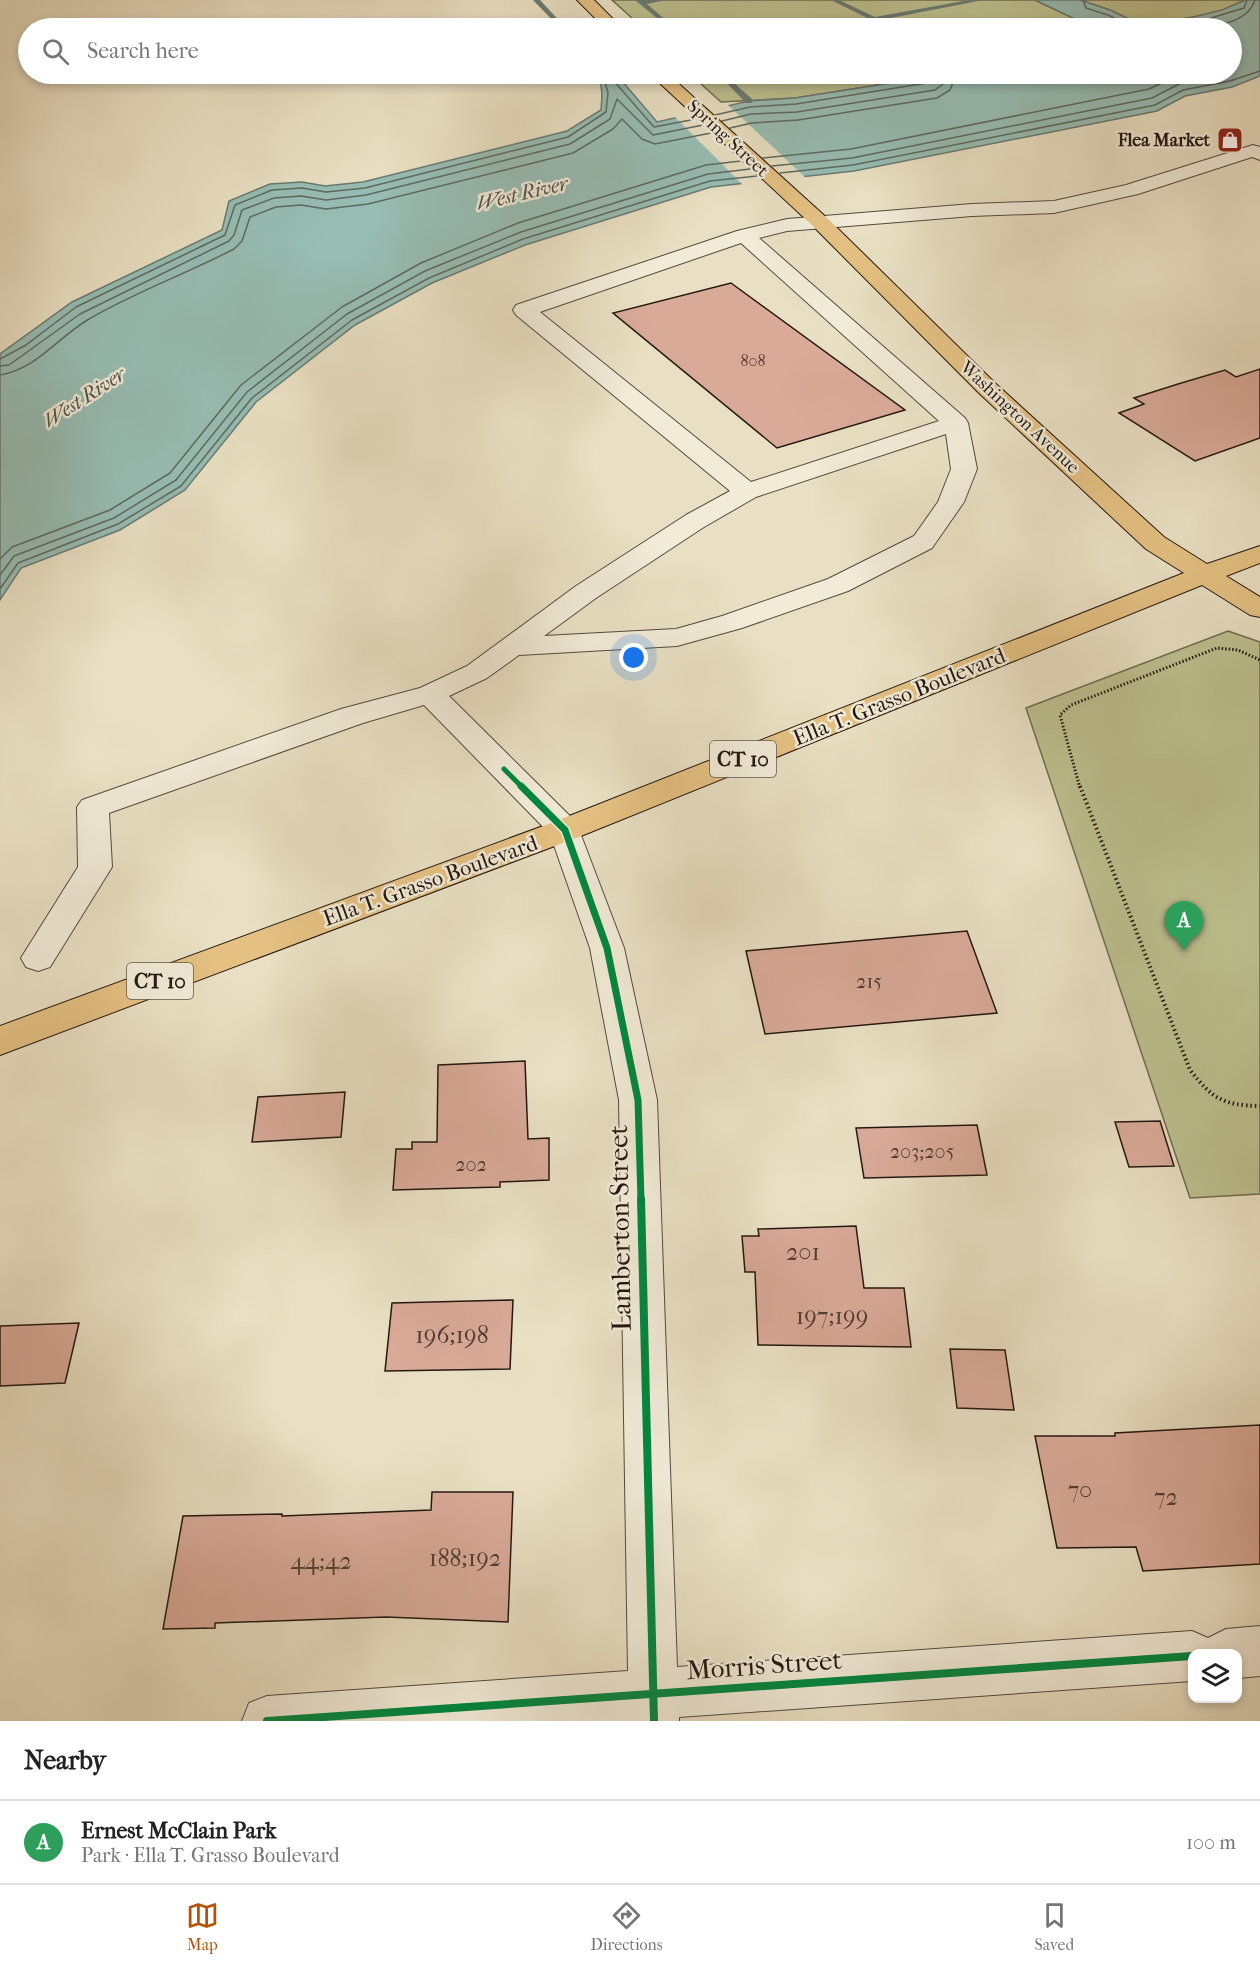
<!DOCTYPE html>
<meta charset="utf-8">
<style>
:root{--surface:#fff;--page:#f6f6f6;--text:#222;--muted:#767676;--line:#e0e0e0;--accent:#b45309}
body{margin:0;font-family:"IM FELL French Canon",serif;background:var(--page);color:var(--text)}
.controls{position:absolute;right:18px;bottom:18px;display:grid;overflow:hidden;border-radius:12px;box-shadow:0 3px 9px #0003}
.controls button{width:54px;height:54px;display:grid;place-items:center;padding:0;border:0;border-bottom:2px solid var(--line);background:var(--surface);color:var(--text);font:30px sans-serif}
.you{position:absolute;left:634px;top:658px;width:21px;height:21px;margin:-15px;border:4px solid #fff;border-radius:50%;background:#1a73e8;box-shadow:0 0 0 9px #1a73e833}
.badge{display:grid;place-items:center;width:39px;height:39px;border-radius:50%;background:var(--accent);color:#fff;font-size:20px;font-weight:700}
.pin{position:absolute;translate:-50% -50px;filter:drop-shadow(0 2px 3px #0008)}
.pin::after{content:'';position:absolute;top:32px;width:21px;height:18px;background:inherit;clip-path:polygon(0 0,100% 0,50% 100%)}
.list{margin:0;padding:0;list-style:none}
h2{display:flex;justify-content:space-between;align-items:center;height:78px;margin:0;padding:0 24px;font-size:26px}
h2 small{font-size:20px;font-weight:400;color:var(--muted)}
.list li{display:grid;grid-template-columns:39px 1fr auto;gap:18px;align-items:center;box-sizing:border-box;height:84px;padding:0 24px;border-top:2px solid var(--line)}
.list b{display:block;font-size:22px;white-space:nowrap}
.list p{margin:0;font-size:20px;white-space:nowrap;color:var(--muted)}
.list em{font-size:20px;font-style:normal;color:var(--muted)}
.icon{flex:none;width:33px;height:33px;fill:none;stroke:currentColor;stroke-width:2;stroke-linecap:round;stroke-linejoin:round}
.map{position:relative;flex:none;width:1260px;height:1721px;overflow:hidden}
.search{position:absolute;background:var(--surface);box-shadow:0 3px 9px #0003;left:18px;right:18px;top:18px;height:66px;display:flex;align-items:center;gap:15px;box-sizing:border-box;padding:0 21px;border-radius:33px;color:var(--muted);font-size:22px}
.sheet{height:162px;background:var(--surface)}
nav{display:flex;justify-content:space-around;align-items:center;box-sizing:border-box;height:84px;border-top:2px solid var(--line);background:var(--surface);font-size:16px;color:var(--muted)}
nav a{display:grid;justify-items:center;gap:3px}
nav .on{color:var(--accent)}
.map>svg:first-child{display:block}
.green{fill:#bdc08f;stroke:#706c50;stroke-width:1.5}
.water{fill:#97bdb4;stroke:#697b73;stroke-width:1.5}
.pier{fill:#e9e0c3}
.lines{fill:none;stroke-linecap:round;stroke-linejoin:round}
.shore{stroke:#5e6a62;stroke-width:1.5}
.stream{fill:#697b73;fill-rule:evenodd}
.building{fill:#d9aa98;stroke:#241711;stroke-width:1.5}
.minor-casing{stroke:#55493e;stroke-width:2}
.major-casing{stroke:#241711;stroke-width:2}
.path-far1{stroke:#241711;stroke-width:3;stroke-dasharray:1.5 2;stroke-linecap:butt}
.path{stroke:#241711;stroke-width:4;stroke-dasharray:1.5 3;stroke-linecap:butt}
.minor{fill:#f1ebd8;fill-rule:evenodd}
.major{fill:#e4c082;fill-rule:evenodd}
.cycleway-far2-casing{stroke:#f1ebd8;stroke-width:8}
.cycleway-far1-casing{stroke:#f1ebd8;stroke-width:10}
.cycleway-casing{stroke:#f1ebd8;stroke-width:12}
.cycleway-far2{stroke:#00873e;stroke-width:5}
.cycleway-far1{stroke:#00873e;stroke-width:7}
.cycleway{stroke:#00873e;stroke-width:8}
.labels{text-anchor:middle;stroke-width:5;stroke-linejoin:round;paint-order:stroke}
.far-number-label{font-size:16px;fill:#513c33}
.far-street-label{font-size:18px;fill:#241711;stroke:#f1ebd8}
.far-poi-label{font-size:18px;font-weight:bold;fill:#241711;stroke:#f1ebd8;text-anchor:end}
.far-water-label{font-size:20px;font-style:italic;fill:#4c514a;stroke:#f1ebd8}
.number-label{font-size:20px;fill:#513c33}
.shield{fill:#f1ebd8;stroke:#62574d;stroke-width:1.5}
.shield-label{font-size:21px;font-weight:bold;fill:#241711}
.street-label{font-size:22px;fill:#241711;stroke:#f1ebd8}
.near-number-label{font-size:24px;fill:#513c33}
.near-street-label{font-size:27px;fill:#241711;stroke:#f1ebd8}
</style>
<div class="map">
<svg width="1260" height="1721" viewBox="0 0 1260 1721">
<rect width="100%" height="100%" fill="#e9e0c3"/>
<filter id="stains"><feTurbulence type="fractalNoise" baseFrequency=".00333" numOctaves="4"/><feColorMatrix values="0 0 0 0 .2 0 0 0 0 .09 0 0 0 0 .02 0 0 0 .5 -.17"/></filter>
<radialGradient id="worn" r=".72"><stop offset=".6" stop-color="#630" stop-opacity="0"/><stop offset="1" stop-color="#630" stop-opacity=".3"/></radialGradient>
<path class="green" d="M612,0h423l59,28h-451z
M1080,0h165c-29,20 -71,17 -104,25l-31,-15z
M690,74h258l-153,24 -74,4z
M1228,631l32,11v552l-70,4 -164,-490z"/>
<path class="water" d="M1035,0h45l30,10 31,15 24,-6h20l37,-9 23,-10h15v76l-28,11 -47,9 -28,15 -303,60 -143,16 -186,58 -93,38 -77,42 -99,77 -71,88 -65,40 -99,38 -21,32v-246l72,-52 150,-72 7,-29 41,-17 32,-2 23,4 38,-4 204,-51 34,-21c1,-12 3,-28 -7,-36h22l41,48 92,-21 46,-3 153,-24h284v-46h-138z"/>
<path class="pier" d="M727,104l80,75 -63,7 -71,-71z"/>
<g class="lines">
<path class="shore" d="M1083,0l3,8 22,7 26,13
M1153,28l48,-7 43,-13 3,-8
M1202,28c20,-4 46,-6 53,-28
M612,74l1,6 41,47 42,-8
M715,115l35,-8 46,-3 137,-22 5,-3 1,-5
M722,121l29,-7 46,-2 138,-22 8,-6 3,-10
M730,128l22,-5 46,-3 139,-22 13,-8 6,-16
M763,158l88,-9 298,-60 32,-15
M772,166l80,-8 300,-60 29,-15 48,-9
M780,173l73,-8 302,-60 28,-15 47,-9 30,-10
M0,359l26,-14 50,-38 149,-72 10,-30 37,-15 30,-2 24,4 39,-4 203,-51 38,-25 2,-19 -5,-19
M0,366l9,-1 71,-51 149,-73 5,-6 8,-25 32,-12 27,-2 25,4 40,-5 204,-51 40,-25 7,-20 36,36 50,-10
M0,375c37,-6 58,-38 89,-56 46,-27 97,-45 145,-70l8,-8 8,-24 26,-10 25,-2 25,4 42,-5 205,-51 40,-24 9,-10 20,20 13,5 56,-11
M0,559l12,-12 98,-37 60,-37 71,-88 101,-78 79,-44 97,-40 188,-58 35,-4
M0,575l14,-19 100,-38 62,-38 71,-88 100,-78 78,-43 96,-39 187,-58 42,-5
M0,589l18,-26 100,-39 63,-38 71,-88 100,-78 77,-42 94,-39 187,-58 47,-5"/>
<path class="stream" d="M533,0h7l26,28h-6z
M635,0h31l-19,4 28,24h-6z
M831,0h8l36,17 94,-17h14l-102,20 15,8h-7l-16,-7 -52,7 3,-2 43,-8z
M718,74h6l28,25v4h-6z"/>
</g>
<path class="building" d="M731,283l174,127 -128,38 -164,-135z
M1260,369v69l-65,23 -76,-48 25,-9 -10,-6 44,-14 47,-14 11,7z
M967,931l30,82 -232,21 -19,-83z
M525,1061l3,78 21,-1v42l-49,2v5l-107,3 3,-41h16v-7h25l1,-77z
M345,1092l-4,45 -89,5 6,-45z
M1160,1121l14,45 -45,1 -14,-45z
M977,1125l10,50 -123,3 -8,-50z
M856,1226l8,62h40l7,59 -153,-2 -3,-73h-10l-3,-36h17l-1,-7z
M513,1300l-3,69 -125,2 7,-68z
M79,1323l-14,60 -65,3v-60z
M950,1349l55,1 9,60 -57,-2z
M1260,1425v139l-117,7 -7,-24 -79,1 -22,-112h80v-3z
M432,1492h81l-5,130 -122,-5 -171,6v5l-52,1 20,-113 99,-2v2l149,-6z"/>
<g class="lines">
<g class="minor-casing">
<path id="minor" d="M1253,145l7,2v13l-8,-3 -114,37 -84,19 -82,3 -185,15 -28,7 206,180 3,5 9,46 -13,33 -32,46 -84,43 -106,37 -65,18 -158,9 -32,23 -38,18 127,126 48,126 33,152 20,567 515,-36 16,7 18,-9 34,-3v50l-22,2v-24h-46v27l-513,36v4h-437l7,-18 18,-7 361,-25 -9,-571 -29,-152 -40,-114 -126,-129 -61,18 -254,90 3,54 -62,100 -12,4 -12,-4 -5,-9 57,-91 -1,-60 5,-7 259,-91 79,-21 47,-22 109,-80 110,-71 44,-24 -214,-176 -3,-5 3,-5 221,-74 50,-12 185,-15 82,-3 72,-16zM741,243l198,178 -188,61 -211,-170zM946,434l5,35 -13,33 -24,34 -86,43 -106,37 -46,13 -132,7 52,-38 108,-71 52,-30z"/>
</g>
<g class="major-casing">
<path id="major" d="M577,0h17l28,28h-17z
M650,74h18l159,144 168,165 169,154 43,27 53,-18v17l-34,13 34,21v20l-10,-2 -48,-30 -626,253 -576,217v-29l554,-204 630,-249 -38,-24 -167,-156 -166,-167z"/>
</g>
<path class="path-far1" d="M1080,788l-20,-73 11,-10 146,-57 21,2 22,10"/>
<path class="path" d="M1080,786l110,284c23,29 32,35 70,36"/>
<use href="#minor" class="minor"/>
<use href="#major" class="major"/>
<g class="cycleway-far2-casing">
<path id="cycleway-far2" d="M504,769l19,19"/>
</g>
<g class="cycleway-far1-casing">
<path id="cycleway-far1" d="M521,786l44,44 42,118 31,152 3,100"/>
</g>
<g class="cycleway-casing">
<path id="cycleway" d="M641,1199l13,522
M267,1721l925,-65"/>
</g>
<use href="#cycleway-far2" class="cycleway-far2"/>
<use href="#cycleway-far1" class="cycleway-far1"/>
<use href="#cycleway" class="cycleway"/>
</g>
<defs>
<g id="shop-square" transform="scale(1.35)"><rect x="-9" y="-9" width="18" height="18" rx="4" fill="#8f2418" stroke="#f1ebd8"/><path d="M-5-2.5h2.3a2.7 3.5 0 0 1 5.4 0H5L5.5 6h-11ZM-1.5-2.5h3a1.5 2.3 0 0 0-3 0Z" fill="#fff"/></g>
</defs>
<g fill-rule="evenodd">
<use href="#shop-square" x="1230" y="140"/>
</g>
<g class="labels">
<g class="far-number-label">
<text x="753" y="366">808</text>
</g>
<g class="far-street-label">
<text transform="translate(728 138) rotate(43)" y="6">Spring Street</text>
<text transform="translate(1020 417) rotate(43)" y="6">Washington Avenue</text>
</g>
<g class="far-poi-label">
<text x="1210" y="146">Flea Market</text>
</g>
<g class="far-water-label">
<text transform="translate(522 193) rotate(-13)" y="7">West River</text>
<text transform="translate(84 397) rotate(-33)" y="7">West River</text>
</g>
<g class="number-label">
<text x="869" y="988">215</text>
<text x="922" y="1158">203;205</text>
<text x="471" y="1171">202</text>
</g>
<g class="shield">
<rect x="710" y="741" width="66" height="36" rx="4.5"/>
<rect x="127" y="963" width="66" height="36" rx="4.5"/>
</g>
<g class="shield-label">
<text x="743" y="766">CT 10</text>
<text x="160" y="988">CT 10</text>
</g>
<g class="street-label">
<text transform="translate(899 696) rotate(-22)" y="8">Ella T. Grasso Boulevard</text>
<text transform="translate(430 880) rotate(-20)" y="8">Ella T. Grasso Boulevard</text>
</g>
<g class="near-number-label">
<text x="803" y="1260">201</text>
<text x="832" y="1324">197;199</text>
<text x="452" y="1343">196;198</text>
<text x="1080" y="1498">70</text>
<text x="1166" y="1505">72</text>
<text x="465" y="1566">188;192</text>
<text x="321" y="1569">44;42</text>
</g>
<g class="near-street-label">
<text transform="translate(620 1228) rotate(-91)" y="9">Lamberton Street</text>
<text transform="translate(764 1665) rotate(-4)" y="9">Morris Street</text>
</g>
</g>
<rect width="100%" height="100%" filter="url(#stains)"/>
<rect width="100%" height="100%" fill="url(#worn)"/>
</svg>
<div class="controls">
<button><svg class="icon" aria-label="layers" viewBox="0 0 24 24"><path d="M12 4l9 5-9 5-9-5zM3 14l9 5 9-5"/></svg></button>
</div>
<div class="you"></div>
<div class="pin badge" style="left:1184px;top:951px;background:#2e9e5b">A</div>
<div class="search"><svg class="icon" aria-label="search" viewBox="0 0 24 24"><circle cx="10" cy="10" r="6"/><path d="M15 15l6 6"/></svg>Search here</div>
</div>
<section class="sheet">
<h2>Nearby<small></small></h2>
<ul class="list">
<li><span class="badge" style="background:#2e9e5b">A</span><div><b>Ernest McClain Park</b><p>Park · Ella T. Grasso Boulevard</p></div><em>100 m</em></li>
</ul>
</section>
<nav>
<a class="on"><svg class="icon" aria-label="map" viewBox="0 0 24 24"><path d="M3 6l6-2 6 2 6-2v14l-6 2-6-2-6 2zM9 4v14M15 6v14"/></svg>Map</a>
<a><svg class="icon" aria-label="directions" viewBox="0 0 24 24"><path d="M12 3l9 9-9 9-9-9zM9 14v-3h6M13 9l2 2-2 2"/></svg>Directions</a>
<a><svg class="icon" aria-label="saved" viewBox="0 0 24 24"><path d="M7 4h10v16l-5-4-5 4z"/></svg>Saved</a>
</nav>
